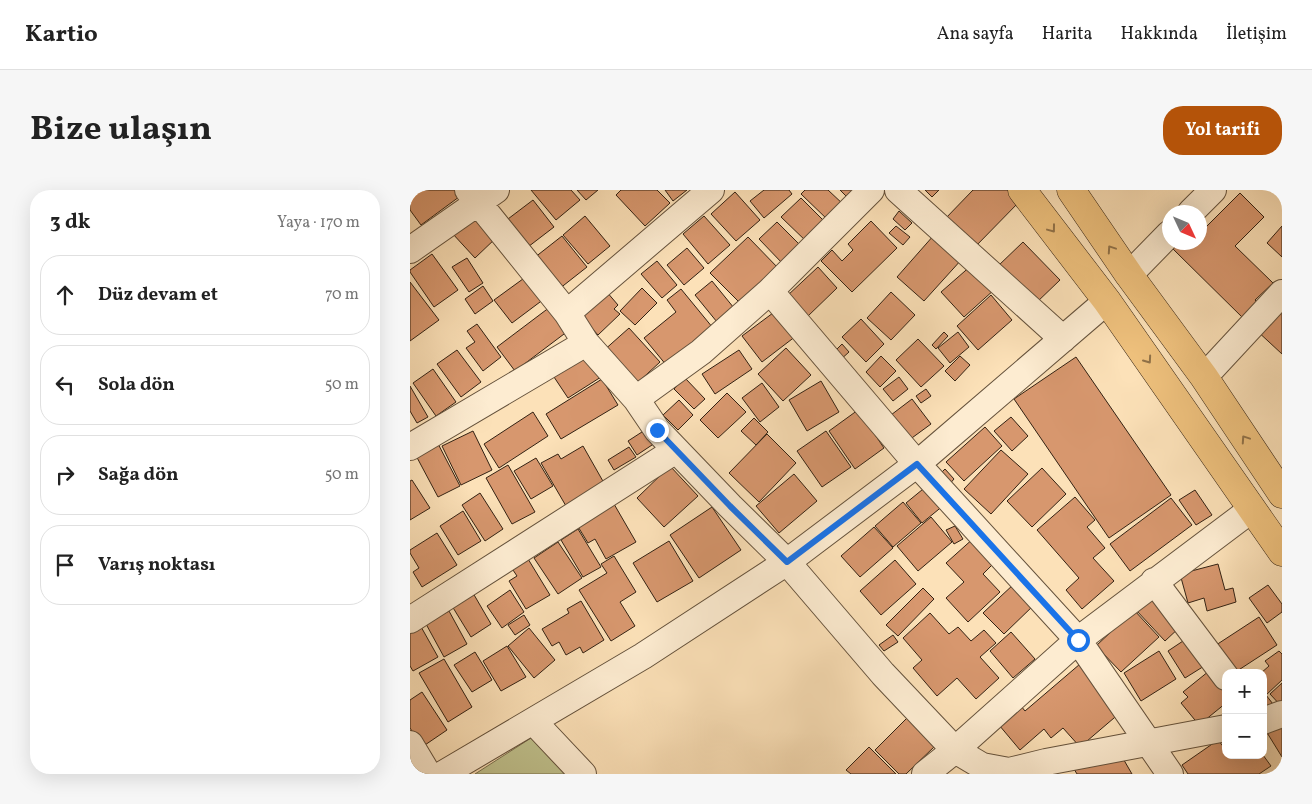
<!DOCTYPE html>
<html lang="tr">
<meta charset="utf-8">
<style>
:root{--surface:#fff;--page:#f6f6f6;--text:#222;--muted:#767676;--line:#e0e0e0;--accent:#b45309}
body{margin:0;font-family:Vollkorn,serif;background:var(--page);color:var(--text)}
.controls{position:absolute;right:15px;bottom:15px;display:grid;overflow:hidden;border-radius:10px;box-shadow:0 5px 20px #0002}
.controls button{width:45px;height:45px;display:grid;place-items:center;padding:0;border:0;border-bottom:1px solid var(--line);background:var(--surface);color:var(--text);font:25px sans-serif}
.compass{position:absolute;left:752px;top:15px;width:45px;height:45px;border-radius:50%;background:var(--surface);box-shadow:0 5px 20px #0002;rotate:134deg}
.stop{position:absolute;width:15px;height:15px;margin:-11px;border:4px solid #1a73e8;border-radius:50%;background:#fff}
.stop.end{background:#1a73e8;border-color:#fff;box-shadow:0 1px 5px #0008}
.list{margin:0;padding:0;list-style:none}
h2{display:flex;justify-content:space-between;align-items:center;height:65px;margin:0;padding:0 20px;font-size:21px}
h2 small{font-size:16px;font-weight:400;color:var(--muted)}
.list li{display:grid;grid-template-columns:32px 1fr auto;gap:15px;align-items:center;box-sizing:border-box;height:80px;margin:0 10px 10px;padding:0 10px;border:1px solid var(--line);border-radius:20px}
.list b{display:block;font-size:19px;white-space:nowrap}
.list em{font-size:16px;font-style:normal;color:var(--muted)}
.icon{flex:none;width:28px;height:28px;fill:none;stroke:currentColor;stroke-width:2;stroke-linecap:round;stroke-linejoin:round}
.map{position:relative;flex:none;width:872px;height:584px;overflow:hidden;border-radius:20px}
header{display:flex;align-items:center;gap:30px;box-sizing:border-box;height:70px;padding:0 25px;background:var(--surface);border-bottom:1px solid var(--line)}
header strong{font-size:24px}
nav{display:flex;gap:28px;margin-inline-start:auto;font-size:18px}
.intro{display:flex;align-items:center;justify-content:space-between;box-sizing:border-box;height:120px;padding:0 30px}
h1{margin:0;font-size:35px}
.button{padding:12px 22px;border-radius:20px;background:var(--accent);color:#fff;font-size:18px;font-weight:700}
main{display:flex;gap:30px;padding:0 30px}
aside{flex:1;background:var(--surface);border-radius:20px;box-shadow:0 5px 20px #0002}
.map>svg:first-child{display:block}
.green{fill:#c0c28e;stroke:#7a7250}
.building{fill:#d7976e;stroke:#332213}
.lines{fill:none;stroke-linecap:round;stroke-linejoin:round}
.minor-casing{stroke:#65523c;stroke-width:28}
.major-casing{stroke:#332213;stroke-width:29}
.minor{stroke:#fdecd1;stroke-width:26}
.major{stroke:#eec07c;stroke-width:28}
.oneway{stroke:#907148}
.route{stroke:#1a73e8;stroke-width:6}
</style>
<header>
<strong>Kartio</strong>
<nav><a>Ana sayfa</a><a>Harita</a><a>Hakkında</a><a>İletişim</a></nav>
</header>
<div class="intro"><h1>Bize ulaşın</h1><a class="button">Yol tarifi</a></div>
<main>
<aside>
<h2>3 dk<small>Yaya · 170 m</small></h2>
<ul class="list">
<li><svg class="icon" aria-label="ahead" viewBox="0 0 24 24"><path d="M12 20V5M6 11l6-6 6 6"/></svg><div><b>Düz devam et</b></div><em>70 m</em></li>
<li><svg class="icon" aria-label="left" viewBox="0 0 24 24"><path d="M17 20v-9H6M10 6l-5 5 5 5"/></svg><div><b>Sola dön</b></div><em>50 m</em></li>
<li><svg class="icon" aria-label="right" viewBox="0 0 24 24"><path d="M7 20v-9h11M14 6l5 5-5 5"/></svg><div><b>Sağa dön</b></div><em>50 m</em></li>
<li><svg class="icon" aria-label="arrive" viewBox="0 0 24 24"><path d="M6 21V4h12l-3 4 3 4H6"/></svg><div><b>Varış noktası</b></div></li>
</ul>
</aside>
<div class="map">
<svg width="872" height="584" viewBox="0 0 872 584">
<rect width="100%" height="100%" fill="#fce1b8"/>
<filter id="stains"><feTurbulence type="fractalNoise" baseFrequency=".004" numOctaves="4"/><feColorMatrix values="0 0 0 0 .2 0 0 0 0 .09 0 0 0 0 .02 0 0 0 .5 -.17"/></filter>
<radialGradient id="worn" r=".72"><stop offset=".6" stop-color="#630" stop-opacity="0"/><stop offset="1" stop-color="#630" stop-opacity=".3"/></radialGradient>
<path class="green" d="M121,548l36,36h-92z"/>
<path class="building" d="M0,0h50l3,4 -42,31 -11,-15z
M121,0h40l9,10 -24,20z
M167,0h21l-12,10z
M211,0h36l13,13 -25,23 -29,-31z
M255,0h22l-14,11z
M354,0h25l3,4 -28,24 -14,-17z
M395,0h23l16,15 -15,16 -28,-27z
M430,0h24l-12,12z
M515,0h14l-7,7z
M563,0h38l10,10 -48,49 -29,-29z
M325,2l25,28 -24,21 -25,-27z
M830,3l24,24 -29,29 38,37 -18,17 4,4 -15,15 -71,-70 7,-7h19v-17l5,4z
M391,8l26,26 -19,19 -27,-26z
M123,10l21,27 -30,23 -20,-28z
M489,21l13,12 -7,7 -12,-11z
M65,22l22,25 -22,21 -23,-25z
M175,26l25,30 -22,18 -25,-29z
M294,26l26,29 -22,19 -25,-30z
M461,31l26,27 -45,44 -31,-31 11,-11 10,11 11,-11 -5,-6z
M367,32l25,25 -18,18 -25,-26z
M486,36l14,11 -7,8 -14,-12z
M872,36v31l-15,-14z
M524,45l28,24 -38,42 -27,-24z
M152,46l25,31 -28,22 -25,-31z
M338,47l33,34 -37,36 -34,-34z
M613,52l37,38 -25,24 -37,-38z
M277,58l17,20 -20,17 -17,-20z
M22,64l26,36 -24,17 -24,-35v-2z
M57,68l16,25 -14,9 -17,-25z
M247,71l20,24 -15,13 -21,-24z
M563,74l22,25 -31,28 -23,-25z
M408,77l19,21 -30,29 -20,-21z
M117,86l17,23 -32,24 -18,-23z
M302,91l22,27 -17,14 -22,-27z
M0,92l29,38 -29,21z
M73,96l10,15 -18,13 -10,-15z
M232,98l15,15 -22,22 -15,-14z
M271,99l32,39 -46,38 -23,-28 32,-26 -9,-12z
M196,101l12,14 -4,4 6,5 -22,21 -18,-20z
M481,102l24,23 -24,25 -24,-22z
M581,105l21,25 -34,30 -21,-24z
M872,110v54l-27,-25z
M140,117l18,24 -53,40 -18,-24z
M367,120l19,26 -34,26 -20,-26z
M451,129l23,25 -18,18 -24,-25z
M67,134l24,33 -18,14 -17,-23 9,-6 -8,-11z
M219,138l31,34 -26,24 -32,-34z
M534,142l4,4 -12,13 -4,-4z
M548,142l11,15 -19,16 -12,-15z
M508,149l26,27 -23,21 -25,-27z
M432,154l7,8 -10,9 -7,-7z
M376,158l25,27 -28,26 -25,-27z
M47,160l24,32 -20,15 -24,-33z
M329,160l13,19 -37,25 -13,-20z
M175,163l16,24 -33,21 -16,-24z
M471,166l15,15 -16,16 -14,-15z
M550,166l10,9 -15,16 -10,-10z
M666,167l95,138 -62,43 -95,-139z
M23,179l23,33 -20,14 -23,-33z
M489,187l9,12 -15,12 -10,-12z
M275,188l20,21 -11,10 -20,-20z
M192,189l16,26 -57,34 -15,-25z
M411,191l18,31 -32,19 -18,-31z
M352,193l17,24 -19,15 -18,-24z
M0,196l18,31 -11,6 -7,-12z
M516,199l5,7 -10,7 -5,-7z
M317,203l19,19 -28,26 -18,-18z
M502,209l19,25 -26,19 -18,-25z
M269,210l14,15 -15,15 -15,-15z
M448,220l26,38 -29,21 -26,-38z
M123,222l15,24 -49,32 -15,-24z
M601,227l17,19 -16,15 -18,-20z
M344,228l14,14 -12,13 -15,-14z
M575,237l17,19 -38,35 -18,-19z
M235,240l10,13 -18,12 -9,-14z
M63,241l19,39 -31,15 -19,-39z
M416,241l25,36 -29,20 -25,-36z
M357,244l29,29 -37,39 -30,-29z
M25,248l25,48 -22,11 -25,-47z
M173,256l21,37 -38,23 -25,-43 17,-9 3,5z
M219,257l7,10 -22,13 -6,-10z
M591,260l27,24 -37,40 -27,-25z
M126,268l17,28 -22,13 -17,-28z
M98,275l27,47 -23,12 -26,-46z
M260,276l28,30 -34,31 -27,-29z
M632,278l24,26 -34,33 -25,-26z
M535,279l9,10 -6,7 -10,-10z
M384,284l23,27 -38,32 -23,-27z
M2,290l18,28 -20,12v-39z
M518,295l16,20 -22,18 -16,-20z
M785,300l17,25 -16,10 -17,-25z
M70,303l23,36 -18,12 -23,-36z
M665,307l20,23 -8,7 18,21 -12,10 21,23 -32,28 -16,-19 13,-12 -42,-48z
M761,308l21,27 -62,46 -20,-27z
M493,312l18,21 -28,24 -18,-21z
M204,314l22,38 -30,17 -11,-20 -7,4 -11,-18z
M302,317l29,43 -42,28 -29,-43z
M53,321l18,30 -23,14 -18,-29z
M521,327l21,25 -34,29 -21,-25z
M545,336l8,13 -9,5 -8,-14z
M464,337l19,21 -33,29 -19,-21z
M168,339l23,38 -18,10 -22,-37z
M27,343l20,32 -35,22 -9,-15 6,-4 -9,-15v-3z
M565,347l22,23 -14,14 17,18 -32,30 -22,-24 18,-16 -18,-19z
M259,351l24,40 -36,21 -24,-39z
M148,352l24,36 -24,16 -24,-36z
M115,364l25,41 -24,14 -17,-28 8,-5 -8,-12z
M204,366l22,36 -16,10 15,24 -24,15 -32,-51 28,-17 -6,-9z
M485,370l21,24 -35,31 -21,-24z
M808,374l7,26 8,-2 3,14 -29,9 -3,-13 -16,5 -8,-29z
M605,393l20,21 -31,30 -21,-21z
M858,395l14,19v8l-15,11 -18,-25z
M513,398l11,11 -36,37 -12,-11z
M100,400l14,22 -22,16 -15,-22z
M63,403l18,31 -20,13 -19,-31z
M742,405l29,31 -16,15 -29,-31z
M171,411l23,39 -21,13 -3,-6 -14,8 -7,-13 -7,4 -10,-17 27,-16 -2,-4z
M724,420l25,27 -38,35 -25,-26z
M39,421l18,33 -23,13 -18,-33z
M520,423l19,21 9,-7 13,14 13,-11 12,13 -16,14 19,21 -23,21 -19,-21 -20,18 -24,-28 9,-8 -19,-22z
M114,425l6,10 -15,10 -7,-10z
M849,427l18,28 -43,28 -24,-24z
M10,435l18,32 -25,14 -3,-5v-36z
M119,438l26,32 -21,18 -26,-32z
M601,442l24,27 -22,19 -23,-27z
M483,445l5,7 -14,9 -5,-6z
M782,445l17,28 -24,15 -17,-27z
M97,456l19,31 -25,14 -18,-30z
M749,461l17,28 -35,22 -17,-28z
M869,461l3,3v26l-16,15 10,13 -13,10v-45h-2l8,-7 -4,-5z
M65,462l17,28 -20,12 -18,-27z
M34,469l28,48 -24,15 -29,-49z
M670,474l41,48 -41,35 -17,-19 -12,10 -7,-9 -24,21 -21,-25 22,-19 4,5z
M804,477l12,14v22l-27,22 -18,-22 7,-6 -5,-5z
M872,493v24l-12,-13z
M12,502l25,38 -25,17 -12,-19v-28z
M497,528l28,28 -29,28h-7l-24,-24z
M872,531v36l-16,-26z
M808,550l8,10v5h37l8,11 -12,8h-71l-6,-9z
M459,557l27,27h-45l-5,-4z
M711,565l11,19h-55l-3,-5z"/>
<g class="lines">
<g class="minor-casing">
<path id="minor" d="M58,0l99,123 144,-123
M488,0l165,149
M781,22l22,-22
M0,60l86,-60
M719,85l40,-41
M360,101l147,173 161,176 92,134
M157,123l19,30 50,56 21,31 73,76 57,56 96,112 72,76 27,16 27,5 37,-9 180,-34
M794,187l78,-84
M226,209l65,-47 69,-61 101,-101
M0,257l176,-104
M744,391l72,96
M0,430l266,-170
M123,531l50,53
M853,531l19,-7
M0,554l18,30
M33,584l200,-118 144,-94 130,-98 190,-163
M515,584l30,-24 123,-110 174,-131"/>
</g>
<g class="major-casing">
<path id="major" d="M612,0l85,111 175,251
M661,0l58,85 75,102 78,117"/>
</g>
<use href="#minor" class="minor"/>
<use href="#major" class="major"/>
</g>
<defs><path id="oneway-chevron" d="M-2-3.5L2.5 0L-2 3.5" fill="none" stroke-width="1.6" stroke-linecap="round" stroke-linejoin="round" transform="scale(1.25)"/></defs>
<g class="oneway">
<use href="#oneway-chevron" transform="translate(642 39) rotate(53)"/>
<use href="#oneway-chevron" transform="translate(701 59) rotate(-124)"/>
<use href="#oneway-chevron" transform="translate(738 170) rotate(55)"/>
<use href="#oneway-chevron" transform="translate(835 249) rotate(-124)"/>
</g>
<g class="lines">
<path class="route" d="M247,240l73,76 57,56 130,-98 161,176"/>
</g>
<rect width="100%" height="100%" filter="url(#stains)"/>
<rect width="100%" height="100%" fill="url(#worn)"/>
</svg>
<div class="controls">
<button>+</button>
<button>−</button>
</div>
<svg class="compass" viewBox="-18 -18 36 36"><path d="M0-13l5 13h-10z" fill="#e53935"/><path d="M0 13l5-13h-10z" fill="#767676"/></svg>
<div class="stop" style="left:668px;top:450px"></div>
<div class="stop end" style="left:247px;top:240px"></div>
</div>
</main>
